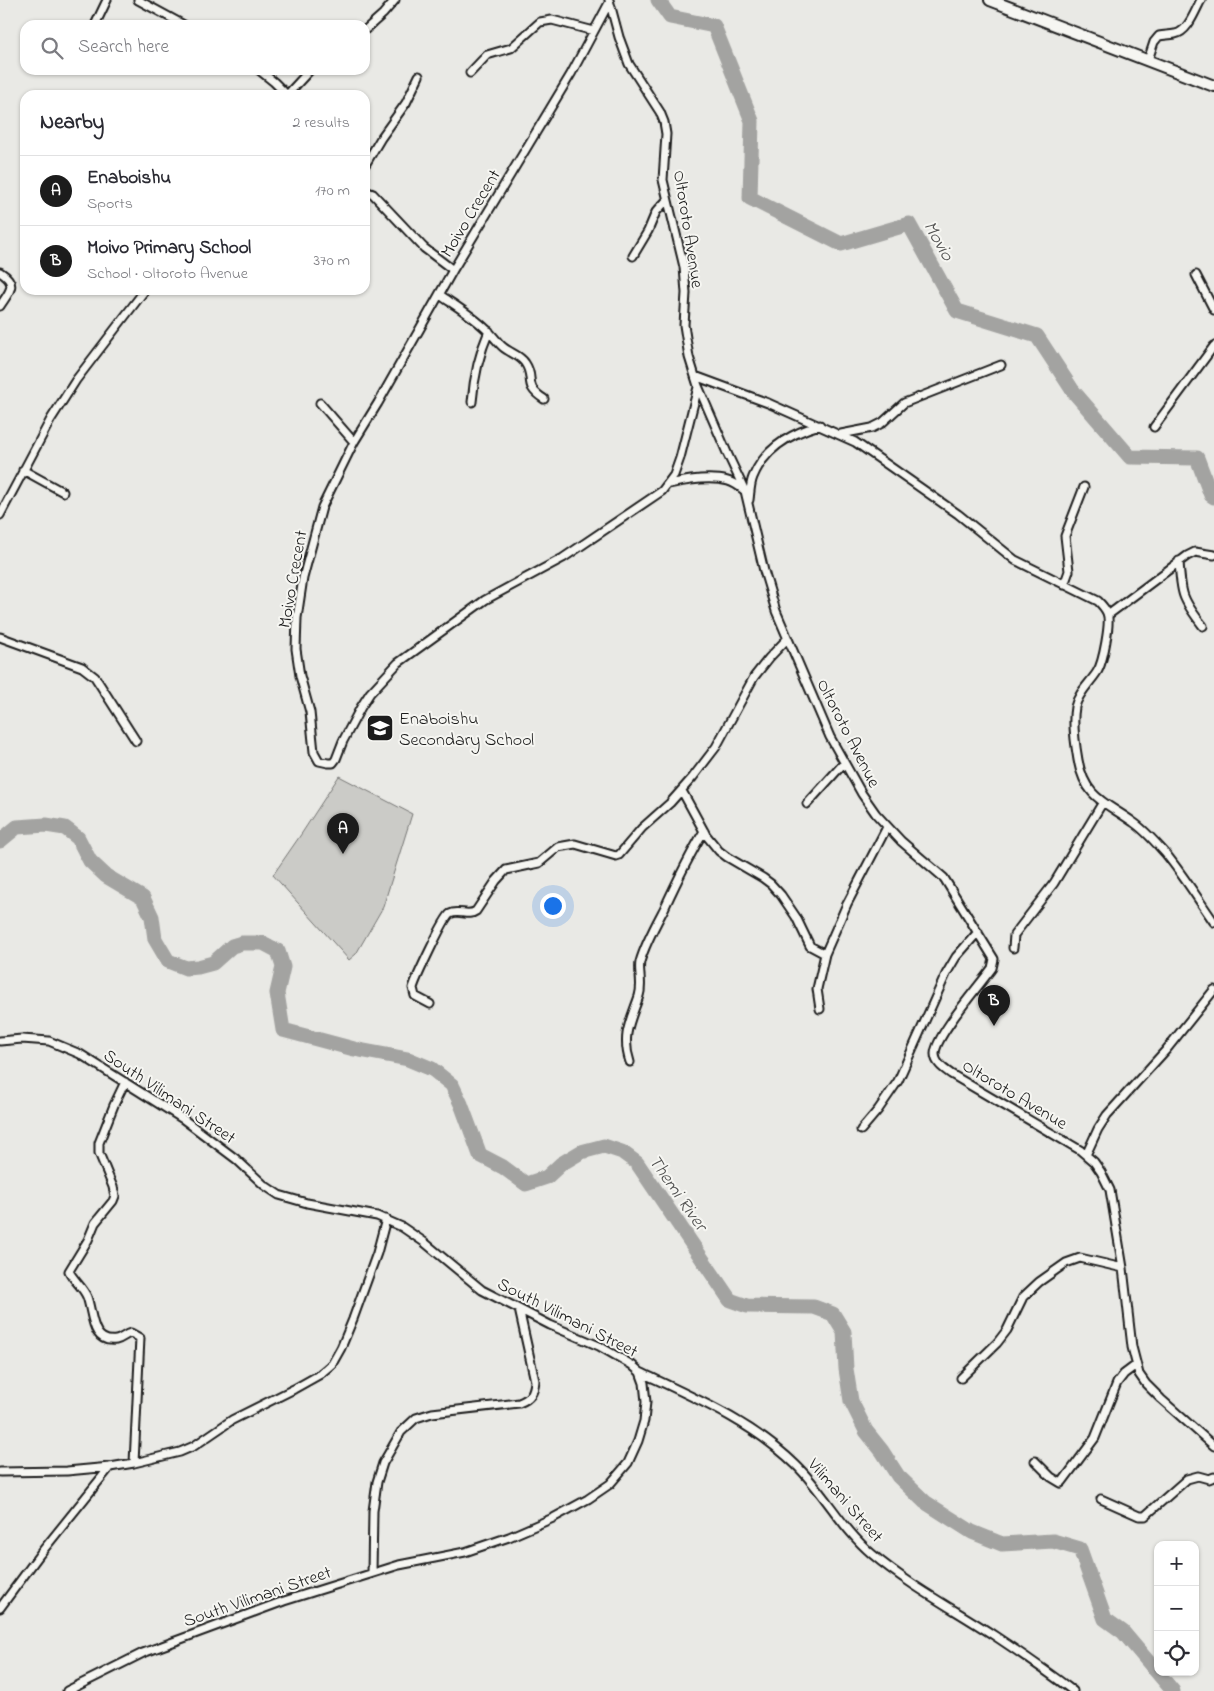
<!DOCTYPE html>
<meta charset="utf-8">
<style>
:root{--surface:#fff;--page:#f2f2f3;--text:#2b2b33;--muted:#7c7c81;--line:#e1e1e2;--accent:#1c1c1c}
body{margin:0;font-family:"Indie Flower",sans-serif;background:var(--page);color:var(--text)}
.controls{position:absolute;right:15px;bottom:15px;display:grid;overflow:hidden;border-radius:10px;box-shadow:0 1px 4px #0004}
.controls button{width:45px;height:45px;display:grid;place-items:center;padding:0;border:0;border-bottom:1px solid var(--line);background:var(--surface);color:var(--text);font:25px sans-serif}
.you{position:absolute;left:552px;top:905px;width:18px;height:18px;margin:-12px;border:4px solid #fff;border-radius:50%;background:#1a73e8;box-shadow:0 0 0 8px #1a73e833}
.badge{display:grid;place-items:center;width:32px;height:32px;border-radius:50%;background:var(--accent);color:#fff;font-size:16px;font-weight:700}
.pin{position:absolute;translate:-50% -41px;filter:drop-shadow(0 1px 2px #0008)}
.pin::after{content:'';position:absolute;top:26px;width:18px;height:15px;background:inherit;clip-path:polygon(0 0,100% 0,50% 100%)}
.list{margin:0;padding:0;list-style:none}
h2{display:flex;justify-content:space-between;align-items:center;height:65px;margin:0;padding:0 20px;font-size:21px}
h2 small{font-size:16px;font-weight:400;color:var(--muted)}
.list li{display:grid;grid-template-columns:32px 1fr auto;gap:15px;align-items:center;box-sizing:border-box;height:70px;padding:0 20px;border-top:1px solid var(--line)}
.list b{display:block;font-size:19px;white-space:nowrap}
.list p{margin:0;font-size:16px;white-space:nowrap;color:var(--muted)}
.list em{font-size:16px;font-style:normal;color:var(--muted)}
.icon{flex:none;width:28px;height:28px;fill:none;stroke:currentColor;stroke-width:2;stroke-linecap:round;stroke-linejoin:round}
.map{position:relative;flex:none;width:1214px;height:1691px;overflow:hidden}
.search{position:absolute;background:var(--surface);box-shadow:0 1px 4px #0004;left:20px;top:20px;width:350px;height:55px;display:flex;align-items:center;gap:12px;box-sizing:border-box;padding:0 18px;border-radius:15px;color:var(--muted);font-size:19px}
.panel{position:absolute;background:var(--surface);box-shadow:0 1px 4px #0004;left:20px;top:90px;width:350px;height:205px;border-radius:15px}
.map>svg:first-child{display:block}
.green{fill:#cbcbc7;stroke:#747472}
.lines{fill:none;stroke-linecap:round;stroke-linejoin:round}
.river{stroke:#a3a3a1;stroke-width:15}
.street-casing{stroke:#1c1c1c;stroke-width:11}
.secondary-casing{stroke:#1c1c1c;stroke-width:14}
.street{stroke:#f6f6f2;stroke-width:7}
.secondary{stroke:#f6f6f2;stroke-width:10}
.labels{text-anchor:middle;stroke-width:4;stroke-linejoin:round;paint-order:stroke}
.street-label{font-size:18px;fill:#1c1c1c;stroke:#f6f6f2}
.poi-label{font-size:18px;fill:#1c1c1c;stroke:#f6f6f2;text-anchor:start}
.water-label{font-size:19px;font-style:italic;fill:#525251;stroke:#f6f6f2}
</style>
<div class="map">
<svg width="1214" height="1691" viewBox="0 0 1214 1691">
<rect width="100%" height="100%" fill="#e9e9e5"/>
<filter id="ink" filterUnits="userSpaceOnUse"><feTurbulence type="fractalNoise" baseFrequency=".02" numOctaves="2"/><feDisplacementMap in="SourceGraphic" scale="10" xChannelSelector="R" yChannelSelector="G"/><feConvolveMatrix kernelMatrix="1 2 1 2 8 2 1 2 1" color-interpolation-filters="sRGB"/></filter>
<g filter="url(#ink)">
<path class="green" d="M339,776l73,38 -29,93 -27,47 -7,6 -76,-85 29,-42z"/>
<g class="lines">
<path class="river" d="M658,0l12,17 44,9 38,95 -2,77 91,46 68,-20 48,87 80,25 36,55 57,66 67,1 14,37 3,2
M0,841l17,-14 29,-2 19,3 13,10 12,23 16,15 37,22 9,19 3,22 13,22 18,7 12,-1 15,-4 19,-17 10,-3h21l15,8 5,16 -6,26 6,37 71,19 54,10 24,10 20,16 9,19 19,51 23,12 23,17 21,-7 14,-13 20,-12 23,-6 18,6 15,11 93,137 17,6 67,1 19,7 11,18 2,37 5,32 15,30 16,20 16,25 27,26 47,30 30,12 51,-3 27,8 25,70 18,13 50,59"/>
<g class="street-casing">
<path id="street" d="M138,0l46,25
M609,0l10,37 10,27 31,48 4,10 2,12 -3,46 21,87 2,26 -2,32 5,32 9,29 30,69 17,36 19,80 12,40 54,126 32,57 14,20 25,27 43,37 50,81 -2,9c-12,17 -57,68 -57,86 0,9 9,15 16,20l129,76 14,12 7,10 9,18 13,78 9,79 7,27 7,10 15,15 53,47
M609,3l-38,71 -118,196 -75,133 -24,39 -32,65 -19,71 -6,40 -1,31 4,27 10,36 4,40 5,9 9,2h5l3,-4 7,-18 18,-34 9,-14 28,-30 87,-63 78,-42 99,-67 12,-16 6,-17 18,-71
M95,25l12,-25
M365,30l18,-16 12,-14
M1148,60l6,-18 5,-6c5,-1 11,-1 16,-2 13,-2 20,-23 26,-34
M259,70l15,12 13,13
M470,73l17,-18 24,-7 29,-26 12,-2 42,11
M287,95l23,-25
M365,165l16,-27 25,-35 13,-27
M365,191l8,3 51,54 29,22
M633,256l15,-25 8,-19 11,-12
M0,272c19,12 9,20 0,34
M1196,275l18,35
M440,295c16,11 33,21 47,35 6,5 10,12 16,17 7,6 17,8 22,16 11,16 -3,22 19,36
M695,376l73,27 87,39 103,72 57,46 83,41c4,4 7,7 9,12 4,9 -4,50 -10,59 -7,11 -19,21 -22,35 -3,16 0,36 3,53 7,38 27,42 55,62 12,8 23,21 33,32 17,21 32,45 48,68
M472,402c2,-25 7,-48 17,-71
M320,403l34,39
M1154,427l60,-81
M841,434l31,-6 10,-5 22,-20 97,-38
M23,470l40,22
M669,484c18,-4 41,-8 59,-3 7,2 12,6 17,10
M749,500c1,-7 1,-16 4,-23 12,-29 38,-44 67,-52
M0,515l51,-96 25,-39 69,-90
M1179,561c2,33 3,38 24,65
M1064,585l5,-14 -4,-35 19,-49
M1108,615l79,-59 8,-4 19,3
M0,637l82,30 13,10 41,64
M682,791l24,44 13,16 8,6 36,21 8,6 10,11 15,22 14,29 15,8
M807,804l37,-41
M1013,948l1,-13 40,-52 49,-81
M430,1004l-15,-8 -2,-8c3,-10 31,-70 37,-74 8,-5 18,3 26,-3l20,-30 10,-11 33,-7 19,-16 17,-3 41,12 3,-1 23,-27 28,-25 23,-26 23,-30 38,-70 15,-19 18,-19
M820,1009l-3,-20 8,-35 22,-50 40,-77
M0,1041l22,-2 27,2 31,13 103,65 53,40 28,26 15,10 28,8 70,13 25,11 22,15 58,48 68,35 49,21 33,19 8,7 4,11 2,19 -2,19 -6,20 -10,22 -18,21 -22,15 -35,19 -44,19 -44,15 -66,13 -115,36 -141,52 -76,38
M630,1062c-9,-27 1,-42 9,-66 4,-12 -1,-24 1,-34 5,-18 15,-36 24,-53 12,-26 25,-53 40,-78
M125,1082l-11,23 -15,38v10l14,34 2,9 -2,5 -18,22 -7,17 -19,31c4,9 14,16 18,26 6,16 4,47 29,43 6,-1 9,-6 15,-7l9,5 -6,125
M861,1130l17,-20 20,-29 48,-107 10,-17 22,-25
M1086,1155l12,-26 9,-14 59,-65 48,-60
M640,1372c55,26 112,50 156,93 28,27 46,64 76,89 38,32 82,55 123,82 27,18 53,36 78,55
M961,1378l36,-35 10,-13 16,-33 16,-15 27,-19 14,-5 43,10
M1035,1461l16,16 10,6 2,-2 32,-43 22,-55 7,-9 12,-9
M0,1472l67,-1 43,-4 24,-4 46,-11 14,-6 38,-26 62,-31 25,-14 13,-11 9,-16 12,-29 24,-66 9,-34
M1101,1499l38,17h6l42,-37 11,-3 11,3 5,-2
M372,1573l1,-62 4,-29 6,-19 18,-31 15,-14 16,-5 87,-10c11,-4 15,-10 16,-22l-16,-72
M0,1608l40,-54 70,-87"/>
</g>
<g class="secondary-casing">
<path id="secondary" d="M990,0l224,86"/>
</g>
<use href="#street" class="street"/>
<use href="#secondary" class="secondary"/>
</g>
</g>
<defs>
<g id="school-square" transform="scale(1.4375)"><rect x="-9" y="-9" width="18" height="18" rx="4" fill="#1c1c1c" stroke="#f6f6f2"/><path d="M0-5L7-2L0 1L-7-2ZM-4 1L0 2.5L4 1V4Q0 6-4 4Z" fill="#fff"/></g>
</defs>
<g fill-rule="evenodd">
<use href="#school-square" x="380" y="728"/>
</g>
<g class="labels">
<g class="street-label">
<text transform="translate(470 213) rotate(-59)" y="6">Moivo Crecent</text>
<text transform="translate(689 229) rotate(81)" y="6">Oltoroto Avenue</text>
<text transform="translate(292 579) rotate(-80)" y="6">Moivo Crecent</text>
<text transform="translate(849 733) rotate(63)" y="6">Oltoroto Avenue</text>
<text transform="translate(1015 1094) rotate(31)" y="6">Oltoroto Avenue</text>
<text transform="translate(170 1096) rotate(34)" y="6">South Vilimani Street</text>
<text transform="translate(568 1317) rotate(27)" y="6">South Vilimani Street</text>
<text transform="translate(846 1500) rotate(49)" y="6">Vilimani Street</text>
<text transform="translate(257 1596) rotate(-19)" y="6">South Vilimani Street</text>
</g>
<g class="poi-label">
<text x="399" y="724">Enaboishu<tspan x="399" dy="21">Secondary School</tspan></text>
</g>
<g class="water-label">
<text transform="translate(940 240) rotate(60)" y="7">Movio</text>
<text transform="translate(679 1192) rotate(55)" y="7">Themi River</text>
</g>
</g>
</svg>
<div class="controls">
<button>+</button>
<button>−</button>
<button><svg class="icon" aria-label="locate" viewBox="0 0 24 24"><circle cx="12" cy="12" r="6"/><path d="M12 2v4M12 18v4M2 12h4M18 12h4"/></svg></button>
</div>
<div class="you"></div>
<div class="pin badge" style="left:343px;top:854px">A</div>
<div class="pin badge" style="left:994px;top:1026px">B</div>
<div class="search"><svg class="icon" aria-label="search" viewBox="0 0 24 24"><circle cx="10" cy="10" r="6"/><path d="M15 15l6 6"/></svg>Search here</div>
<section class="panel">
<h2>Nearby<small>2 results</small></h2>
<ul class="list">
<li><span class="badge">A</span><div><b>Enaboishu</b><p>Sports</p></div><em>170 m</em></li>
<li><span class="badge">B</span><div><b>Moivo Primary School</b><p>School · Oltoroto Avenue</p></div><em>370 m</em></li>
</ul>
</section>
</div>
